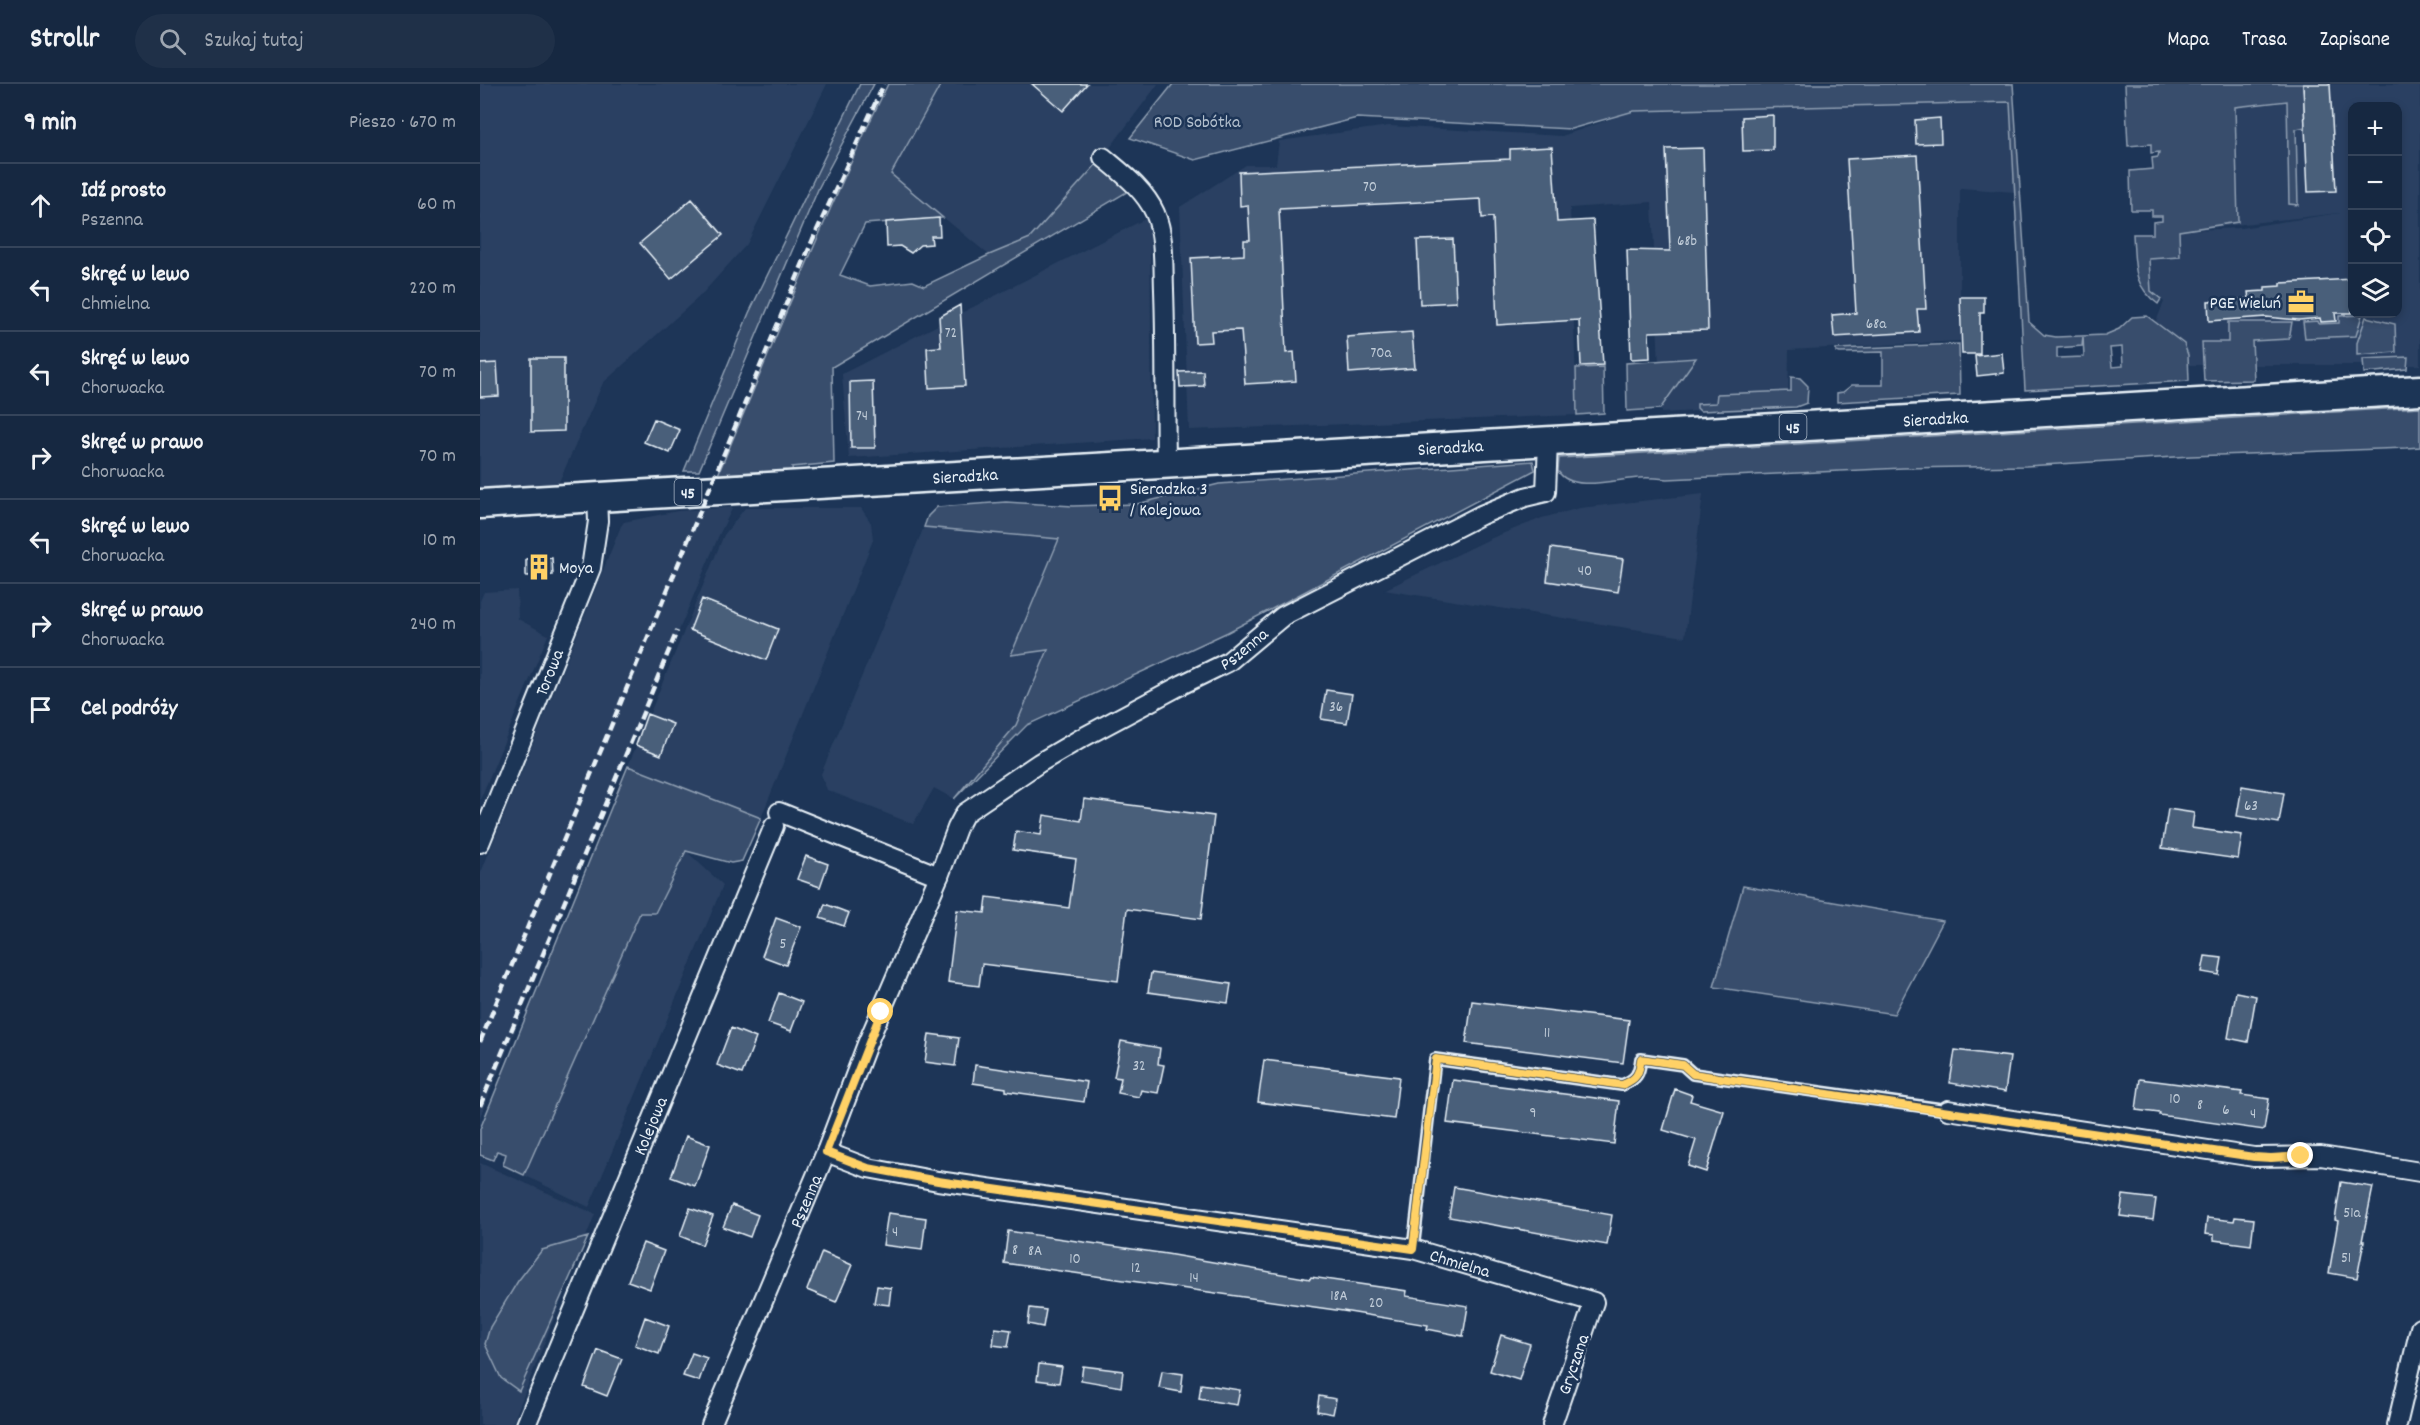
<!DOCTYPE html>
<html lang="pl">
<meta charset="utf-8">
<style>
:root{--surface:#162841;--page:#1f3048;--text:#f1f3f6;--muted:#9ea6b1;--line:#35445a}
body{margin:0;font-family:Dekko,sans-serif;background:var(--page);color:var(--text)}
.controls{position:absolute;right:18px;top:18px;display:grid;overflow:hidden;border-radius:12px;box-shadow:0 3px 9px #0003}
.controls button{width:54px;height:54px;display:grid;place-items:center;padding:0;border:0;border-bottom:2px solid var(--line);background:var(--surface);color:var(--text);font:30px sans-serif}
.stop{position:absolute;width:18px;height:18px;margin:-14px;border:4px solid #ffd166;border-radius:50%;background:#fff}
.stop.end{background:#ffd166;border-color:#fff;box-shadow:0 2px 6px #0008}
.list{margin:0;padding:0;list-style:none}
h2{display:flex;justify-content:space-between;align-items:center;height:78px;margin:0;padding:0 24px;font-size:26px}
h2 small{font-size:20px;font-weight:400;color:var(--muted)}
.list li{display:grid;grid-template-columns:39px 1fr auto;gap:18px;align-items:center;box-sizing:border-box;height:84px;padding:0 24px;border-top:2px solid var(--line)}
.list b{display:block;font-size:22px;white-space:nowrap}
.list p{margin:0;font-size:20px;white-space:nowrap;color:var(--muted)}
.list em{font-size:20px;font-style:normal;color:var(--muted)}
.icon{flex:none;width:33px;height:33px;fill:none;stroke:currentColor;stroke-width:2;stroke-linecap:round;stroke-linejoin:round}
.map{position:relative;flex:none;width:1940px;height:1341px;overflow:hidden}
header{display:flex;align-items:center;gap:36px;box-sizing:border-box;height:84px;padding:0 30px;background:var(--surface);border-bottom:2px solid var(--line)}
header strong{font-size:28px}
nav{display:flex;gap:33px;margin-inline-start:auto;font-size:21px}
.search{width:420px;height:54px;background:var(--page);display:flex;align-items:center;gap:15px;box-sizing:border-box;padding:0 21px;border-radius:33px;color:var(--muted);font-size:22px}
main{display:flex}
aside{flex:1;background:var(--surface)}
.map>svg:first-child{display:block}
.built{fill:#2a4162;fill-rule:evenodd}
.green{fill:#374d6c;stroke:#909fb2;stroke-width:1.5;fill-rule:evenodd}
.building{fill:#495e7a;stroke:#e8f1f8;stroke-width:1.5}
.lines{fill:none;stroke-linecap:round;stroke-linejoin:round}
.service-casing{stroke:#e8f1f8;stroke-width:14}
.minor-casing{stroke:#e8f1f8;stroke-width:22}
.primary-casing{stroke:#e8f1f8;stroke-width:33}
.service{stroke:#1d3557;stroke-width:9}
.minor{stroke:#1d3557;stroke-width:18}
.primary{stroke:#1d3557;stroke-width:28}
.rail{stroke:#e8f1f8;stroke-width:4.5;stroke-dasharray:9 4.5;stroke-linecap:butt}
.route{stroke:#ffd166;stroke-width:8}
.labels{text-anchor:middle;stroke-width:5;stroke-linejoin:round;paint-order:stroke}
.number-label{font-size:15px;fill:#c0ccd8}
.shield{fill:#1d3557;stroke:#abb9c8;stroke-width:1.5}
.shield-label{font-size:16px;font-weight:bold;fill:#e8f1f8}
.park-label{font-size:18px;fill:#b3c0ce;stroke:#1d3557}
.poi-label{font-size:18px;fill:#e8f1f8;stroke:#1d3557;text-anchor:start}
.street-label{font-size:18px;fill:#e8f1f8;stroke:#1d3557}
</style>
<header>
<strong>Strollr</strong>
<div class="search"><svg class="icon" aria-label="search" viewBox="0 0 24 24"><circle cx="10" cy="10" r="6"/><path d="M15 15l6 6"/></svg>Szukaj tutaj</div>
<nav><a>Mapa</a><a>Trasa</a><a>Zapisane</a></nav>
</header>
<main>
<aside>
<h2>9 min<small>Pieszo · 670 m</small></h2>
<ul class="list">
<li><svg class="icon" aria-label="ahead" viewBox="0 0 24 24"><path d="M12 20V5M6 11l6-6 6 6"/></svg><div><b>Idź prosto</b><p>Pszenna</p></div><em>60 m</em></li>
<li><svg class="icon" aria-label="left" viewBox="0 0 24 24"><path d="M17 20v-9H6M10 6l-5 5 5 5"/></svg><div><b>Skręć w lewo</b><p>Chmielna</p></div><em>220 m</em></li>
<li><svg class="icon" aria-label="left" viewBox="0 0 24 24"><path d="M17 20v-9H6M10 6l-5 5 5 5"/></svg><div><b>Skręć w lewo</b><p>Chorwacka</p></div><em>70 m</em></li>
<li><svg class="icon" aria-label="right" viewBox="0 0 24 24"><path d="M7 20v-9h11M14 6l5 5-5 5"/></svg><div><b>Skręć w prawo</b><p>Chorwacka</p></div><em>70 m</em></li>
<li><svg class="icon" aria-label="left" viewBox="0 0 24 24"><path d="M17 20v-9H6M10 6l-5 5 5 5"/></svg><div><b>Skręć w lewo</b><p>Chorwacka</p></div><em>10 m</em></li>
<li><svg class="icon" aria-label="right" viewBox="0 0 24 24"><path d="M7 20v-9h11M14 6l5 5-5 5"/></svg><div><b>Skręć w prawo</b><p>Chorwacka</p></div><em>240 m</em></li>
<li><svg class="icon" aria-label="arrive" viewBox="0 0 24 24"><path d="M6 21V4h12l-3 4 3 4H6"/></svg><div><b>Cel podróży</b></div></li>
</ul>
</aside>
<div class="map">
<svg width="1940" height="1341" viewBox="0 0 1940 1341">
<rect width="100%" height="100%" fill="#1d3557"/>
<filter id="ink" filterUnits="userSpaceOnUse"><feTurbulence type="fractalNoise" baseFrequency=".0167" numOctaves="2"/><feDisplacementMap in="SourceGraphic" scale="12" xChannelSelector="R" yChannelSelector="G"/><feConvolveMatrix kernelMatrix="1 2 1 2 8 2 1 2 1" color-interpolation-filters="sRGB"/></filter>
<g filter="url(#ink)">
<path class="built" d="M0,0h347l-80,160 -46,51 -98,88 -45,101 -78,4z
M461,0h217l-55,73 -72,81 -42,17 -98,-81z
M1691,0h249v281h-264l-3,-36 11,-27 -13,-11 -2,-32 31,-3zM1872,22h46v208h-46zM1860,129l-99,15 -49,2 147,-17z
M1530,18l5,90 -55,-4v153l-171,9 -1,56 -127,7 -9,-211 -82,6 7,207 -388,15 -9,-223 66,-42h30l3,-24 110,-15 173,10 72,-25z
M665,135l5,11 2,208 -303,20 -7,-84z
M1223,410l-18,143 -301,-47 108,-52 50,-20 38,-10z
M253,423l-14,28 -92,219 -147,363v-242l141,-349 3,-4 54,-11z
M265,424h116l10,15 2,17 -112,278 -133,-52 96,-231z
M444,443l135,12 -48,116 37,-6 -32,76 -62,74 -20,-11 -21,36 -86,-34 -6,-16z
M37,506l1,29 30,16 -68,165v-199l4,-9z
M206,767l37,34 -134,322 -65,-32 116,-262h15z
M0,1079l115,51 -83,211h-32z"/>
<path class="green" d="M380,0h14l-55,103 -120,284h-15l65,-158z
M408,0h53l-50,90 52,44 -78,6 -25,51 30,11 43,-5 11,5 65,-31 41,-17 73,-81 34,29 -305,181 2,96 -42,4 1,6 -76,4c56,-132 108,-264 171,-393z
M693,0h840l16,238 15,13 12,2 49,-2 14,-6 13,-12 15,-1 37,28 4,11 1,26 -164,9 -15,-288 -376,9 -63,18 -214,-11 -162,42 -65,-22zM1603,252l1,21 -27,1v-10l25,-2zM1642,263l1,19 -11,1 -2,-19z
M1645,0h178l2,43 -9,2 2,76 -9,-1 -2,-103 -52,6 3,115 -59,9 1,26 -31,2 2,32 10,8 -3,5c-26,-19 -23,-40 -25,-70h20v-12l9,-1v-5h-10v-6h-21l-1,-39 23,-2 -1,-11 6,-1 1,-5 -8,1v-9l-23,2z
M1882,231l-6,21 -51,2 -2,-16 15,-1 1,3 20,-1v-7z
M1886,233l29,7 1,28 -39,3v-12z
M1748,238h64l-3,17 -37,2 2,39 -50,1 -2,-39h26z
M1479,260l1,51 -123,7v-9l6,-1 9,-7h31v-33l-43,1 -4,-1v-3z
M1928,273l-1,12 -43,4 -1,-14z
M1216,274l-36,51 -33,2 -1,-48z
M1123,283l1,46 -27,2 -1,-47z
M1311,293l9,1 8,8 -1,17 -11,4 -96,4 -3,-3v-4l19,-1 1,-9 74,-3z
M1940,323v40l-14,1 -215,8 -165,10 -123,2 -236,11c-9,-1 -19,-2 -28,-1 -22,1 -68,15 -81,-7l1,-13z
M1053,377l2,9 -307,162 -201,93 -73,74 62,-74 32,-75 -37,5 48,-116 -135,-12 4,-11 9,-9 69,-5 67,4 64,-2 82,-20z
M148,682l133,52 -19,43 -11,2 -45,-12 -31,62h-15l-116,262 -21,-10 3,-11 -9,-3 -4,9 -13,-5v-26z
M1263,802l200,35 -49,93 -180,-27z
M108,1153l-69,154 -18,-13 -16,-34 5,-17 28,-46 24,-31z"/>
<path class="building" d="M552,0h55l-24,27z
M1823,0h27l6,107 -28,1z
M1293,31v35l-30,1 -1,-34z
M1460,34l1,25 -25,1 -1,-24z
M1072,63l5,75 36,-2 10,145 -22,1 -2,-46 -82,5 -4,-108 -11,1 -1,-19 -202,10 7,144 8,-1 2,29 -51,3 -4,-54 -30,1 1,11 -17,1 -4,-85 53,-3v-15h6l-2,-35 -8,1 -1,-34 271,-13v-10z
M1223,64l5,182 -59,2 1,26 -19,1 -4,-109 43,1 -4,-102z
M1437,71l9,154h-9l2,23 -85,5 -2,-22 24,-2 -9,-154z
M212,115l31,36 -52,44 -31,-36z
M459,134l1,18h-9l1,8 -12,1 -9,8 -11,-7 -13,1 -1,-25z
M973,155l3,63 -36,2 -3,-64z
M1872,195v34h-17l1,8 -15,1 -1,-4 -21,2 -33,-3 -57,4 -1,-20 41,-2 -1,-7 17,-1v-4l16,-1v-3z
M1480,213h24v16h-4v41h-18z
M480,221l5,81 -36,2 -2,-40 14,-1 -2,-30z
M932,248l3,36 -66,5 -2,-36z
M1522,269l2,20 -27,3 -2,-20z
M51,274h33v73l-33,1z
M17,279l2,33 -19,1v-33z
M723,287l1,15 -24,1 -1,-15z
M393,297l2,67h-24l-1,-66z
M174,335l26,11 -10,23 -26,-11z
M1071,464l72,11 -5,33 -71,-11z
M72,474l1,17 -27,1v-17z
M222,515l76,30 -12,31 -76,-30z
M846,606l26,4 -5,29 -26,-4z
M167,630l26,10 -12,31 -25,-10z
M1762,702l42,7 -5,30 -42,-7z
M604,715l130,17 -13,103 -74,-10 -9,72 -136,-17 -3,22 -31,-4 9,-72 28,3 2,-16 82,11 7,-49 -63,-9 3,-19 25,4 3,-20 37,6z
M1688,725l26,4 -2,15 50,7 -4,24 -76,-11z
M326,772l22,8 -8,23 -23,-8z
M345,820l24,9 -5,13 -24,-8z
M296,834l25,9 -15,38 -24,-9z
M1725,872l17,2 -3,17 -17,-3z
M671,889l80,11 -3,19 -80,-11z
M1756,908l20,4 -8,46 -20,-4z
M299,909l23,9 -11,29 -23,-8z
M992,917l157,19 -6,43 -157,-20z
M251,944l25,10 -14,36 -25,-9z
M449,950l30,4 -4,28 -30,-4z
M641,957l39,7 -2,16 6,1 -6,28 -17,-3 -2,7 -21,-4 3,-15 -7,-1z
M1475,966l55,7 -5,35 -55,-9z
M784,976l135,17 -5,42 -136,-17z
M495,981l112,17 -3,20 -78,-11v-3l-33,-5z
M1660,995l102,13 -1,3 28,4 -5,31 -105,-15 1,-2 -24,-3z
M973,996l166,21 -5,43 -167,-21z
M1195,1005l17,6 -2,6 34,10 -18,61 -18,-6 8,-26 -33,-10z
M206,1052l24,9 -15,41 -24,-9z
M1861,1098l32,5 -11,54h2l-7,37 -28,-5 9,-52 -3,-1z
M974,1103l158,28 -5,30 -158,-28z
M1643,1111l33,4 -3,21 -33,-4z
M252,1121l26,10 -8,22 -27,-10z
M210,1124l23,8 -11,29 -22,-9z
M408,1129l38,5 -4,32 -39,-5z
M1755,1133l19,2 -3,26 -37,-5v-5l-9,-1 2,-16 27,3z
M528,1147l159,23 143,25 1,-2 96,14 -1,5 62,10 -5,30 -36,-7 1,-4 -85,-14 -339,-48z
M163,1159l21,8 -14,38 -22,-8z
M342,1168l30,13 -16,37 -29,-12z
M397,1202l14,2 -2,17 -15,-2z
M550,1224l16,2 -3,17 -15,-3z
M165,1233l24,9 -10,28 -24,-9z
M515,1244l16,2 -3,17 -15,-2z
M1021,1251l29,9 -11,36 -29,-9z
M118,1266l24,9 -15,37 -23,-9z
M212,1269l15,5 -8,23 -16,-5z
M559,1280l23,3 -3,16 -22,-3z
M603,1282l40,5 -2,16 -40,-7z
M682,1287l21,3 -2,18 -22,-4z
M721,1300l39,6 -3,15 -38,-6z
M839,1312l17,3 -3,15 -16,-3z"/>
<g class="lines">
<g class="service-casing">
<path id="service" d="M933,1165l22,-190 187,26c15,-6 17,-11 19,-26l42,6 10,9 255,36"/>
</g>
<g class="minor-casing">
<g id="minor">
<path d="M623,73c19,16 41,32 52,56 10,23 8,52 9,77 2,58 1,115 2,173"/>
<path d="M299,728l160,64"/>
<path id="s1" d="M0,759l111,-275 7,-47 -1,-24"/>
<path d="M1468,1026l306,47 67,-1 99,16"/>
<path id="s2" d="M346,1068l42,16 70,13 475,68 181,53 -42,123"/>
<path id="s3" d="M46,1341l248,-599"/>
<path id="s4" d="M231,1341l115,-273 41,-108 72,-168 18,-48 8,-15 74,-50 41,-24 103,-55 45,-22 55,-46 198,-101 44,-18 21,-5 2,-50"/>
<path d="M1917,1341l23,-97"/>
</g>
</g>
<g class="primary-casing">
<g id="primary">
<path id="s5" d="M0,420l1940,-114"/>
</g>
</g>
<use href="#service" class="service"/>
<use href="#minor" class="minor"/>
<use href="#primary" class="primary"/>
<path class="rail" d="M0,958l333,-803 71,-155
M0,1022l197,-475"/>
</g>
</g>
<g class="lines" filter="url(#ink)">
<path class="route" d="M401,928l-55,140 42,16 70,13 475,68 23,-190 186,26c15,-6 17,-11 19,-26l42,6 10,9 561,83 17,1 30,-2"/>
</g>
<defs>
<g id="office-bare" transform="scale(2.07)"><path d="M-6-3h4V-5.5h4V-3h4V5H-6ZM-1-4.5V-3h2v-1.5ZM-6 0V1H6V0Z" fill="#ffd166" stroke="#1d3557" stroke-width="2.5" paint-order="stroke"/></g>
<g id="bus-bare" transform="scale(2.07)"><path d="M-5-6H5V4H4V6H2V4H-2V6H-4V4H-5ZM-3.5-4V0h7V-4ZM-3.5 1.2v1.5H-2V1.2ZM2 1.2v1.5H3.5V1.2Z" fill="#ffd166" stroke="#1d3557" stroke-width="2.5" paint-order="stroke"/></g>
<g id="building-bare" transform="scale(2.07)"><path d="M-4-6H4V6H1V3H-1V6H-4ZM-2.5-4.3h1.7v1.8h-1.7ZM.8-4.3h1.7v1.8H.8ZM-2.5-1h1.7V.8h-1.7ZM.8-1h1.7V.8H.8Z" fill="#ffd166" stroke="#1d3557" stroke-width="2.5" paint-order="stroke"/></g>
</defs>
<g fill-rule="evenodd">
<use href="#office-bare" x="1821" y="218"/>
<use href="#bus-bare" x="630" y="414"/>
<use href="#building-bare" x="59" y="483"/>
</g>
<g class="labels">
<g class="number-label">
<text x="890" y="107">70</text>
<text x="1207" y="161">68b</text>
<text x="1396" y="244">68a</text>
<text x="471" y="253">72</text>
<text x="901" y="273">70a</text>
<text x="382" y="336">74</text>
<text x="1105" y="491">40</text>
<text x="856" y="627">36</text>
<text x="1771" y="726">63</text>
<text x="303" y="864">5</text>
<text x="1067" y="953">11</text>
<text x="659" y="986">32</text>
<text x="1695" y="1019">10</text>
<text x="1720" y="1025">8</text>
<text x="1746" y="1030">6</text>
<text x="1053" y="1033">9</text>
<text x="1773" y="1034">4</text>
<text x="1872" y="1133">51a</text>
<text x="415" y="1152">4</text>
<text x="535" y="1170">8</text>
<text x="555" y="1171">8A</text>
<text x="1866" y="1178">51</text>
<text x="595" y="1179">10</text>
<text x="656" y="1188">12</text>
<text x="714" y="1198">14</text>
<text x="859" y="1216">18A</text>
<text x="896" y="1223">20</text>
</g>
<g class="shield">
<rect x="1299.5" y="330" width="27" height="26" rx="4.5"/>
<rect x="194.5" y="395" width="27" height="26" rx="4.5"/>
</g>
<g class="shield-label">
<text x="1313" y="349">45</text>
<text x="208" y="414">45</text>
</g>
<g class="park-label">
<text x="717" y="43">ROD Sobótka</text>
</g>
<g class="poi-label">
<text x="1801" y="224" text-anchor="end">PGE Wieluń</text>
<text x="650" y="410">Sieradzka 3<tspan x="650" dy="21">/ Kolejowa</tspan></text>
<text x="79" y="489">Moya</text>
</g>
<g class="street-label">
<text dy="6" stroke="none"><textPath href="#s5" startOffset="1458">Sieradzka</textPath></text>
<text dy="6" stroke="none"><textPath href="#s5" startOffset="972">Sieradzka</textPath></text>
<text dy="6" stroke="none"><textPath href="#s5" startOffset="486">Sieradzka</textPath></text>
<text dy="6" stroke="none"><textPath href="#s4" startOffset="987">Pszenna</textPath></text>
<text dy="6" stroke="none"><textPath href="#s1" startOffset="184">Torowa</textPath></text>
<text dy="6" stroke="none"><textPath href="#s3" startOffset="324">Kolejowa</textPath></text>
<text dy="6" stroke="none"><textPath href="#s4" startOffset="243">Pszenna</textPath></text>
<text dy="6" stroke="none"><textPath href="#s2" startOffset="645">Chmielna</textPath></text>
<text transform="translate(1093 1280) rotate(-71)" y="6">Gryczana</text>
</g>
</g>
</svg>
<div class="controls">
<button>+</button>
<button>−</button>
<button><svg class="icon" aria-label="locate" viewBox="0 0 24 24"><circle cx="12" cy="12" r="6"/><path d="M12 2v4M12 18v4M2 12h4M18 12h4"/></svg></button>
<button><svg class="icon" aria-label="layers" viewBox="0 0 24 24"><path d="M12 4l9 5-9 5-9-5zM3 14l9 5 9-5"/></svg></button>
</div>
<div class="stop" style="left:401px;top:928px"></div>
<div class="stop end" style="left:1821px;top:1072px"></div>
</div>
</main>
